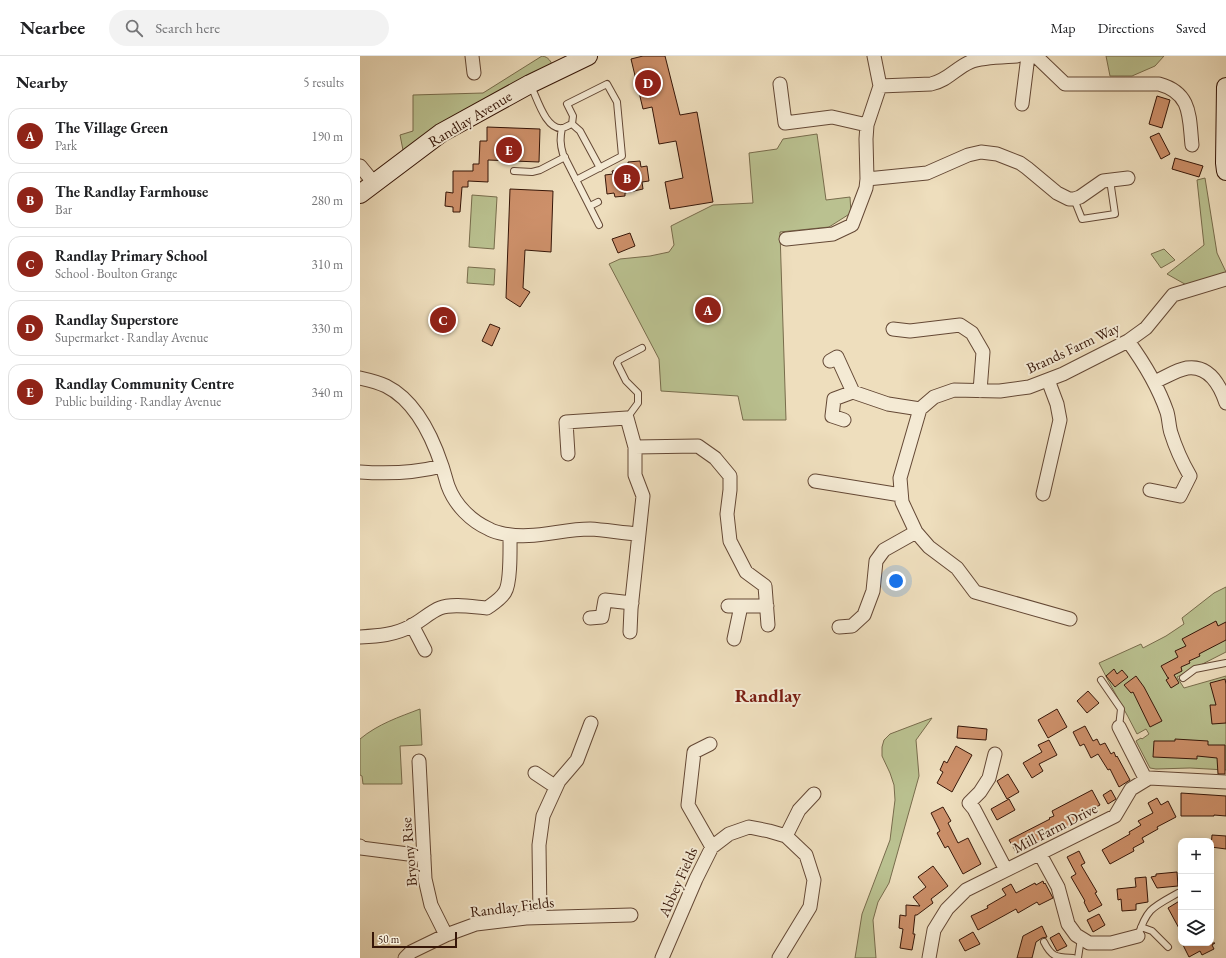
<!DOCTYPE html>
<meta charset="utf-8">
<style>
:root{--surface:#fff;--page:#f2f2f2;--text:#202124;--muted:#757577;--line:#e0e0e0;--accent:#8f2418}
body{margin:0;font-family:"EB Garamond",serif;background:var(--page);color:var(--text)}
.controls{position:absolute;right:12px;bottom:12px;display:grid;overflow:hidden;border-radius:8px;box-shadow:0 2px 10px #0003}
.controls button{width:36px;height:36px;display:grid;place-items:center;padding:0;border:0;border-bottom:1px solid var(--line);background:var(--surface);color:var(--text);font:20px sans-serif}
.scale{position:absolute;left:12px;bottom:10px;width:85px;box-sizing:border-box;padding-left:4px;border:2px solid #361608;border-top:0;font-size:11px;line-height:14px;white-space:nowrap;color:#361608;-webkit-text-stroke:3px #f4ead4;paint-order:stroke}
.you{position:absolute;left:536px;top:525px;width:14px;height:14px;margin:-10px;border:3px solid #fff;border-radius:50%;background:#1a73e8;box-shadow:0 0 0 6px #1a73e833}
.badge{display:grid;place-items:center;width:26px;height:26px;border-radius:50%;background:var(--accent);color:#fff;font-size:13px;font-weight:700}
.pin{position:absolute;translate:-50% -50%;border:2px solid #fff;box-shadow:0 1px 4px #0006}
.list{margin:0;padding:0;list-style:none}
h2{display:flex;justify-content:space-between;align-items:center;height:52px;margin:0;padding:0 16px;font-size:17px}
h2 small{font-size:13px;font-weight:400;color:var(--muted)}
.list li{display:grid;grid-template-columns:26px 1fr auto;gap:12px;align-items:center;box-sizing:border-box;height:56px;margin:0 8px 8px;padding:0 8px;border:1px solid var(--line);border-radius:12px}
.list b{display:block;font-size:15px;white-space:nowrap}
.list p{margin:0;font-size:13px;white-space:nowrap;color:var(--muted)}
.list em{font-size:13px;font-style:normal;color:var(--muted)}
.icon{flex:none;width:22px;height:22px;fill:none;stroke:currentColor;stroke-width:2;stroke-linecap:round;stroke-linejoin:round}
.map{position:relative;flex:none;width:866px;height:902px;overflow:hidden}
header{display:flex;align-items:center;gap:24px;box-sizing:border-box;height:56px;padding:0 20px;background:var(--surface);border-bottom:1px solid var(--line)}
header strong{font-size:19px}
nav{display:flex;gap:22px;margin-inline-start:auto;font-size:14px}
.search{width:280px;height:36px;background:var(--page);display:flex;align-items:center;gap:10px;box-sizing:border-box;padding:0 14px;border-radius:22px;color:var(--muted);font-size:15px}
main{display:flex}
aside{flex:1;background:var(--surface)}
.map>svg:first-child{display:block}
.green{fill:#bac190;stroke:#786c4c}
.building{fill:#cd906a;stroke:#361608}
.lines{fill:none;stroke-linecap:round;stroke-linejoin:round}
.lane-casing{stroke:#644835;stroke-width:8}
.street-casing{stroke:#644835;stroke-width:15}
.secondary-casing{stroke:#361608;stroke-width:20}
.lane{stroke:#f4ead4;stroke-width:6}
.street{stroke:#f4ead4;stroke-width:13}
.secondary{stroke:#f4ead4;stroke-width:18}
.labels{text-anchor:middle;stroke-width:4;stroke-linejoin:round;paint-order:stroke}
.street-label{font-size:15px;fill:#361608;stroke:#f4ead4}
.district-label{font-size:19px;font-weight:bold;fill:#7a1f14;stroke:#f4ead4}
</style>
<header>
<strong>Nearbee</strong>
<div class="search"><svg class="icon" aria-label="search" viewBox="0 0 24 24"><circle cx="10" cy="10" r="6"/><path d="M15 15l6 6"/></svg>Search here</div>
<nav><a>Map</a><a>Directions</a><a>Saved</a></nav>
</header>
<main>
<aside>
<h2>Nearby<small>5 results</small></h2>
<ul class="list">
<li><span class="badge">A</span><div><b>The Village Green</b><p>Park</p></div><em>190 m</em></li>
<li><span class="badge">B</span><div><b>The Randlay Farmhouse</b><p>Bar</p></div><em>280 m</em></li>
<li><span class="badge">C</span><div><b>Randlay Primary School</b><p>School · Boulton Grange</p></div><em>310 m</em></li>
<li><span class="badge">D</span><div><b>Randlay Superstore</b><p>Supermarket · Randlay Avenue</p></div><em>330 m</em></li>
<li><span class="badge">E</span><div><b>Randlay Community Centre</b><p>Public building · Randlay Avenue</p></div><em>340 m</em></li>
</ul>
</aside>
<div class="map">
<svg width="866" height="902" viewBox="0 0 866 902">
<rect width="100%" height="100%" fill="#eedebd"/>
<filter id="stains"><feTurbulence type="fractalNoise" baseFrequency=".005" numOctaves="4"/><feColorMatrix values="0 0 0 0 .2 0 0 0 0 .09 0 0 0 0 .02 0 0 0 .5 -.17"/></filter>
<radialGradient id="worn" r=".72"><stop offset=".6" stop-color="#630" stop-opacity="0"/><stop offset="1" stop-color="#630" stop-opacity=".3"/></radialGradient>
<path class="green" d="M182,0c7,1 8,5 12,11l-151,83 -3,-15 13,-4v-36l70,-2z
M746,0h58l-9,10 -23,10h-22z
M457,78l9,66 24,-3 1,16 -22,14 -49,5 6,188h-43l-5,-24 -77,-5 -2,-32 -50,-95 11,-5 30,-3 19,-4 5,-7 -3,-19 42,-21 40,-2 -4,-50 28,-4 6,-10z
M845,122l12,75 9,19v4l-36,11 -23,-13 37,-29 -7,-65z
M112,139l25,2 -3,52 -25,-2z
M804,193l11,11 -14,8 -10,-14z
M108,211l27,2 -1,16 -27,-2z
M866,531v65l-49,25 7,11 42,-12v94l-36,-2 -34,1 -6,-1 -14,-27 5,-3 1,1 7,-5 -3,-5 -9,5c-12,-24 -26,-47 -38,-71l42,-19 2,4 23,-12 18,-12 -2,-6 32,-25z
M60,653l2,36 -22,1 2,38h-39l-1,-8 -2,-1v-36c18,-15 39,-22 60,-30z
M572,662l-16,22 3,36 -30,107 -11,19 -5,18 3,38h-21l7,-44 28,-74 5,-40 -1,-15 -4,-12 -8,-17v-9l2,-7 6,-6z"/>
<path class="building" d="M283,0h22l15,59 17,-3 16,90 -43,7 -5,-27 18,-4 -7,-37 -17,3 -7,-37 -9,2 -12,-50z
M797,40l13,4 -8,28 -13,-4z
M127,71l53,2 -1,33 -51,-2v22l-20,-1v6h-6l-2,25h-7v-5l-8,-1 1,-14 7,1v-22h20v-7h6l1,-23h7z
M799,77l11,21 -9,5 -11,-22z
M815,102l28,8 -4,11 -27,-8z
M280,105l1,6 6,-1 2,15 -7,1 1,7 -18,4v3l-10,1 -1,-4 -7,1 -2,-19 8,-1 -1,-3 6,-1 -1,-2 11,-1v-5z
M150,133l43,2 -2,61 -26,-2 -2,38 7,4 -10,15 -14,-9z
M270,177l5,13 -17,7 -6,-14z
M130,268l10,4 -8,18 -10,-5z
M856,565l2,5 8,-4v18l-27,14 1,2 -11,5 1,2 -9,4 1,4 -8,4 5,8 -8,5 -5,-8 3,-2h-1l-7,-12 17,-9 -3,-6 11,-5 -4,-7z
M754,613l3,5 5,-4 6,7 -13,10 -9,-11z
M776,620l8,11 18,34 -12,6 -17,-35 -2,1 -7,-8z
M865,623l1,5v39l-14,1 -2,-19h6l-6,-22z
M728,635l11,12 -12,10 -10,-12z
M697,653l10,18 -19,11 -10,-18z
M598,670l29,3 -1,11 -29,-2z
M725,670l8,15 4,-2 3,6 5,-2 6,11 3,-2 2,5 1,-1 13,24 -11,7 -9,-18 -2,1 -10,-16 -7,4 -7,-14 -4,2 -7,-14z
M815,683l33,2v4h17v29h-7l-1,-16 -20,-2v3l-44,-2 1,-16h21z
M689,684l8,15 -18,9 4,7 -11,7 -9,-15 19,-11 -4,-7z
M596,690l16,9 -20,37 -15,-9 6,-11 -3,-2 4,-9 3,2z
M648,718l11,18 -12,7 -10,-18z
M732,734l8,15 -23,12 2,4 -17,10 -1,-1 -4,2 -23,12 -1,-1 -17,9 -7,-12 41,-21 -1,-1 5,-2 -2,-5z
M751,734l5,9 -8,5 -5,-9z
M821,737l45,3v20l-12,-1v1h-33z
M797,742l4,7 7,-4 8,16 -19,10 1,2 -16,9 2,4 -11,6 1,3 -24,13 -8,-14 28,-16 -1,-2 12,-7 -3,-4 15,-8 -5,-10z
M649,743l6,11 -18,10 -6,-11z
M583,751l8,14 -3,2 10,20 10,-5 13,26 -18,10 -15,-28 -3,2 -8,-15 3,-2 -9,-18z
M852,779l14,1v13l-15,-2z
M719,795l6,12 -4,2 16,27 -2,1 7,12 -13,7 -5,-10 1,-1 -14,-24 5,-3 -9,-17z
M573,810l15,20 -17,13 2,4 -16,12h-2l-2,19h2l-3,16 -12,-2 3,-19 -4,-1 1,-13 6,1v-11l14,1 -7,-9 13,-10 -8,-10z
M817,816l1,14 -21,2 -6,-11 5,-1v-2z
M786,821l2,25 -12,2v6l-14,1 -1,-12 -3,1 -1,-11 19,-2 -1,-9z
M683,825l1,3 1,-1 8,15 -14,7 -2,-3 -19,11 -2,-4 -38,21 -7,-14 17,-8 -1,-2 19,-11 -4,-6 9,-5 5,9 19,-10 1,2z
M821,844v32l-13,-24z
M739,858l6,11 -12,7 -6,-12z
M682,870l5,11 -5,1 -6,4 -4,16h-15l6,-22z
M613,876l7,12 -15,7 -6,-11z
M699,877l8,13 -10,5 -7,-13z
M822,887h33l-3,2 2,4 -12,6 -2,-4 -11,6z"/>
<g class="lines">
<g class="lane-casing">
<path id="lane" d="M171,30c6,12 15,45 32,42 3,-1 6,-3 9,-4
M212,68l1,-8 -6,-12 40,-20 10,18 5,54 -46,24
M212,68l8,7 20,37
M202,72c-2,10 -2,16 1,26l36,71
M154,115l18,1 8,-2 25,-13
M714,143l8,20 33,-5 -5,-34
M230,150l8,-4
M267,362l11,-15v-10l-12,-12 -9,-18 2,-3 23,-12
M823,622l12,-9 31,-6
M741,624l20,29 -2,18
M781,871l11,4 16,16
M778,880c9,-28 15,-29 40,-43
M684,886c8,16 13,15 29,16
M718,902l3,-20"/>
</g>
<g class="street-casing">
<path id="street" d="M112,0l2,17
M675,0l3,2 27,26h94c33,9 30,33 33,61
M420,28l5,39 47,-6 35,8
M520,30l51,-2c16,-3 25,-16 39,-22 12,-5 33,-5 47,-6
M662,48l6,-48
M0,110l14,17
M507,123l60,-6 41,-18 13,-3 16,2 23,9 7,5 30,25 12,6h5l6,-2 23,-16 25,-3
M426,183l47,-5 19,-9 14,-37 1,-9 -1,-40 1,-14 13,-39 -6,-30
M533,273l17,2 50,-6 12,8 11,19 -3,39
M768,285c16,22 30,45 39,71 2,7 2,15 4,21 5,16 11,29 19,43l-10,20 -30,-6
M470,305l7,-4 16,35
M0,322c9,2 18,4 26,8 30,15 46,50 56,80 2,6 4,14 6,20 7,19 23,35 41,43 3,2 7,3 11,4 31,8 60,-4 90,-4 16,1 33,4 49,5
M794,326c10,-4 22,-12 33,-14 22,-3 33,17 39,35
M484,364l-12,-4 2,-17 19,-7 35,12 32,5
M275,391l63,-1 17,12 15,18v14l-3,24 3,27 16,31 19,14 3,39
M208,398l-2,-32 61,-4 8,29v28l8,21 -12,113 -1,23
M0,416c28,2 55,1 82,-6
M455,425l86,14
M683,438l17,-74 -3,-16 -9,-24
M368,550h39
M230,562l12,-1 3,-17 27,3
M710,563l-95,-27 -18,-24 -28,-21 -13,-15 -14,-30 -2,-24 20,-69 14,-12 20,-7 46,1 29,-4 34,-13 65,-33 18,-13 27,-33 53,-16
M52,569l13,25
M479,571l13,-1 12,-11 9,-24 3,-30 8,-11 32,-18
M0,581c18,-1 35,-2 51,-11 10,-5 19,-14 29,-18 12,-5 34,-1 47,0 7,-5 14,-9 18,-16 6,-9 5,-45 5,-57
M374,583l7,-33
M759,671l27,53
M350,688l-16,8 -6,53 24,42
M635,698l-6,24 -9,14 -11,11 5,6 32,61
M59,705l6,118 6,26 15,30
M175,717l21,14
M426,780l13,-26 15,-16
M0,790l1,2 63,8
M680,798l18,33 10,37 8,11 13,8h22l27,-7
M180,861l-1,-72 4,-29 16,-35 18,-21 14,-37
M45,902l6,-6 35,-17 30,-11 50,-6 105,-3
M302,902l34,-79 16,-32 17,-13 20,-7 20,4 17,5 20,19 8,25 -4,27 -31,51
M569,902l5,-28 13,-21 19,-19 149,-74 16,-27 18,-11 77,4"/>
</g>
<g class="secondary-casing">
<path id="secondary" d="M866,31l-1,76 1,8
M0,138l81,-61 89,-49 58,-28"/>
</g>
<use href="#lane" class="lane"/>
<use href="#street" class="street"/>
<use href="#secondary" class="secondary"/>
</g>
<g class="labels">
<g class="street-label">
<text transform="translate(110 63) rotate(-31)" y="5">Randlay Avenue</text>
<text transform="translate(713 292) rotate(-25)" y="5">Brands Farm Way</text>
<text transform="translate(695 772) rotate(-27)" y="5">Mill Farm Drive</text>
<text transform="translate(49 796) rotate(-95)" y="5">Bryony Rise</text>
<text transform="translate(318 826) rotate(-66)" y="5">Abbey Fields</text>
<text transform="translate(152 851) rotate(-7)" y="5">Randlay Fields</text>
</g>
<g class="district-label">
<text x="408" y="646">Randlay</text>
</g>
</g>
<rect width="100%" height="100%" filter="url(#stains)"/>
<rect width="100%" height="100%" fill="url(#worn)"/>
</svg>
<div class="controls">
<button>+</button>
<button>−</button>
<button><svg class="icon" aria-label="layers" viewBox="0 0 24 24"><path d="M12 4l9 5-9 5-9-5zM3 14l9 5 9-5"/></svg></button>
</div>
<div class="scale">50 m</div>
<div class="you"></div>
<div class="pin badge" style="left:348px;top:254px">A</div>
<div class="pin badge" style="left:267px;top:122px">B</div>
<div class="pin badge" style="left:83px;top:264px">C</div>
<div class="pin badge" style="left:288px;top:27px">D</div>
<div class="pin badge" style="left:149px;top:94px">E</div>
</div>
</main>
